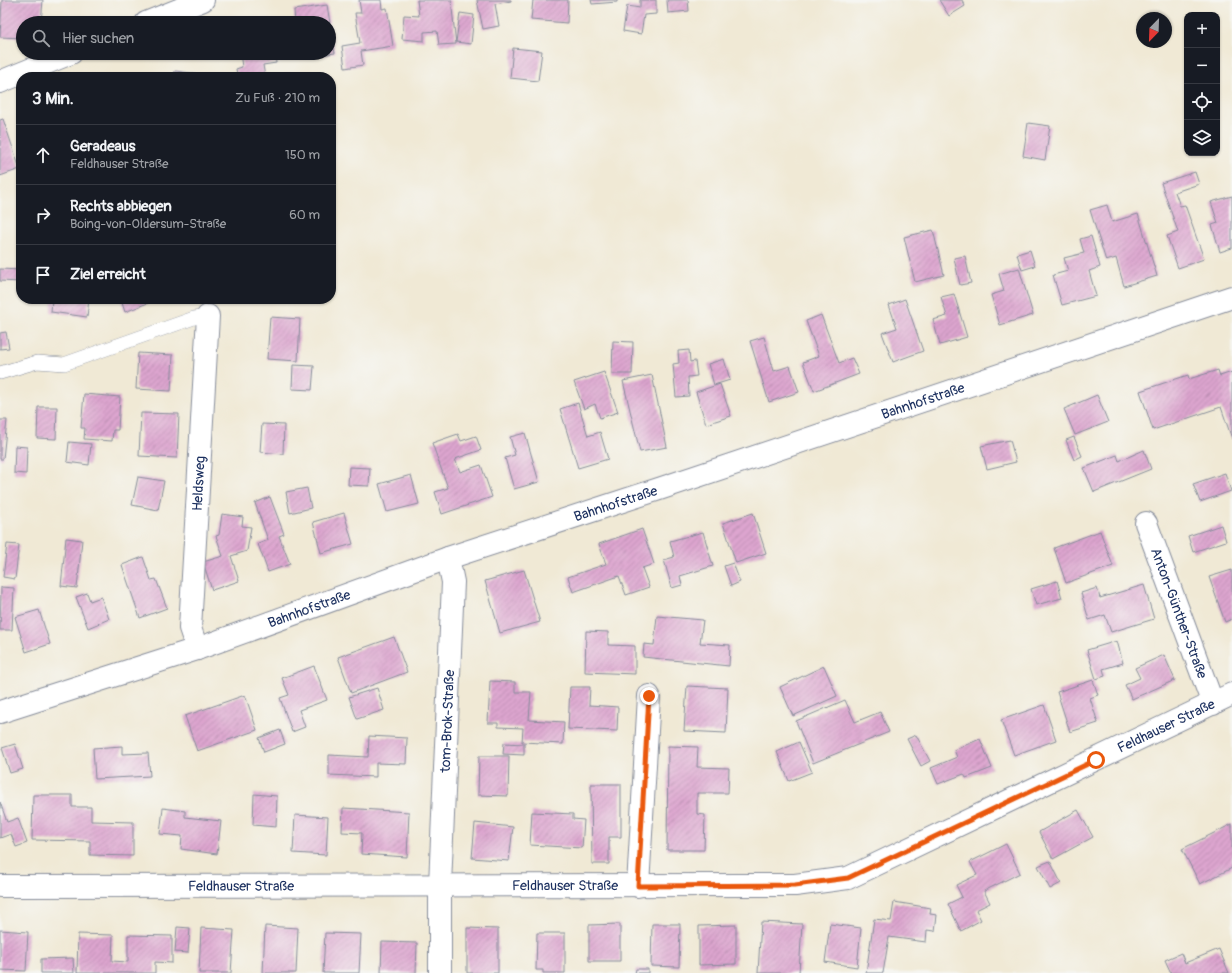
<!DOCTYPE html>
<html lang="de">
<meta charset="utf-8">
<style>
:root{--surface:#171b24;--page:#20242c;--text:#f1f3f6;--muted:#9ea1a6;--line:#363941}
body{margin:0;font-family:Pangolin,sans-serif;background:var(--page);color:var(--text)}
.controls{position:absolute;right:12px;top:12px;display:grid;overflow:hidden;border-radius:8px;box-shadow:0 1px 3px #0004}
.controls button{width:36px;height:36px;display:grid;place-items:center;padding:0;border:0;border-bottom:1px solid var(--line);background:var(--surface);color:var(--text);font:20px sans-serif}
.compass{position:absolute;left:1136px;top:12px;width:36px;height:36px;border-radius:50%;background:var(--surface);box-shadow:0 1px 3px #0004;rotate:203deg}
.stop{position:absolute;width:12px;height:12px;margin:-9px;border:3px solid #ea580c;border-radius:50%;background:#fff}
.stop.end{background:#ea580c;border-color:#fff;box-shadow:0 1px 4px #0008}
.list{margin:0;padding:0;list-style:none}
h2{display:flex;justify-content:space-between;align-items:center;height:52px;margin:0;padding:0 16px;font-size:17px}
h2 small{font-size:13px;font-weight:400;color:var(--muted)}
.list li{display:grid;grid-template-columns:26px 1fr auto;gap:12px;align-items:center;box-sizing:border-box;height:60px;padding:0 16px;border-top:1px solid var(--line)}
.list b{display:block;font-size:15px;white-space:nowrap}
.list p{margin:0;font-size:13px;white-space:nowrap;color:var(--muted)}
.list em{font-size:13px;font-style:normal;color:var(--muted)}
.icon{flex:none;width:22px;height:22px;fill:none;stroke:currentColor;stroke-width:2;stroke-linecap:round;stroke-linejoin:round}
.map{position:relative;flex:none;width:1232px;height:973px;overflow:hidden}
.search{position:absolute;background:var(--surface);box-shadow:0 1px 3px #0004;left:16px;top:16px;width:320px;height:44px;display:flex;align-items:center;gap:10px;box-sizing:border-box;padding:0 14px;border-radius:22px;color:var(--muted);font-size:15px}
.panel{position:absolute;background:var(--surface);box-shadow:0 1px 3px #0004;left:16px;top:72px;width:320px;height:232px;border-radius:16px}
.map>svg:first-child{display:block}
.building{fill:url(#building-hatch)}
.lines{fill:none;stroke-linecap:round;stroke-linejoin:round}
.service-casing{stroke:#868c9a;stroke-width:14}
.minor-casing{stroke:#868c9a;stroke-width:24}
.tertiary-casing{stroke:#868c9a;stroke-width:24}
.service{stroke:#fff;stroke-width:13}
.minor{stroke:#fff;stroke-width:22}
.tertiary{stroke:#fff;stroke-width:22}
.route{stroke:#ea580c;stroke-width:5}
.labels{text-anchor:middle;stroke-width:3.5;stroke-linejoin:round;paint-order:stroke}
.street-label{font-size:14px;fill:#1b2f5e;stroke:#f6f6f2}
</style>
<div class="map">
<svg width="1232" height="973" viewBox="0 0 1232 973">
<defs>
<pattern id="building-hatch" width="6" height="6" patternUnits="userSpaceOnUse"><rect width="6" height="6" fill="#dda5cf"/><path d="M-1 1l2-2M0 6l6-6M5 7l2-2" fill="none" stroke="#b287ab"/></pattern>
</defs>
<rect width="100%" height="100%" fill="#f6f6f2"/>
<filter id="ink" filterUnits="userSpaceOnUse"><feTurbulence type="fractalNoise" baseFrequency=".025" numOctaves="2"/><feDisplacementMap in="SourceGraphic" scale="8" xChannelSelector="R" yChannelSelector="G"/><feConvolveMatrix kernelMatrix="1 2 1 2 8 2 1 2 1" color-interpolation-filters="sRGB"/></filter>
<filter id="wash" filterUnits="userSpaceOnUse"><feTurbulence type="fractalNoise" baseFrequency=".012" numOctaves="4" result="noise"/><feDisplacementMap in="SourceGraphic" scale="16" xChannelSelector="R" yChannelSelector="G"/><feGaussianBlur stdDeviation="0.9" result="paint"/><feColorMatrix in="noise" values="0 0 0 0 0 0 0 0 0 0 0 0 0 0 0 0 0 1.4 0 .05"/><feComposite in="paint" operator="in"/></filter>
<g filter="url(#wash)">
<rect width="100%" height="100%" fill="#f0e9d5"/>
<g id="blocks">
<path class="building" d="M2,0h41l-2,23h-18v15l-23,-1z
M359,0h22l1,9 5,-1 6,38 -32,5 2,14 -18,3 -3,-22 18,-3 -5,-30h6z
M417,0h34l5,44 -17,1 -2,-14 -13,1v9l-22,-2 2,-24 15,1z
M477,0h34v1l-16,3 4,22 -16,3z
M533,0h35l-1,23 -36,-3z
M591,0h26v2l-25,2z
M640,0h16v14l-12,1 -3,19 -18,-3 4,-25 13,2z
M667,0h21l1,11 -21,2z
M939,0h23l3,6 -16,10z
M327,5l3,18h-35l-1,-13z
M460,13l14,2 -3,29 -15,-2z
M270,19v4h-21v-1z
M329,24l6,29 -34,5 -1,-5h29z
M513,48l29,3 -4,30 -28,-3z
M240,53h35l1,10 -13,2 2,12h-41l13,-3 -1,-5 6,-2z
M175,71l25,3 -1,3h-25z
M285,73h17v4h-18z
M3,119l17,50 -20,7v-56z
M1028,123l22,3 -5,34 -22,-4z
M1195,172l4,12 -24,8 5,14 5,-1 19,54 -26,9 -11,-32 11,-4 -17,-49z
M1232,196v52l-12,4 -8,-27 6,-2 -7,-21z
M1107,205l5,17 26,-8 19,62 -33,10 -8,-28 -10,3 -16,-51z
M933,230l11,45 -29,7 -11,-45z
M1091,236l9,31 -11,4 7,25 -34,9 -9,-30 15,-4 -4,-13 20,-5 -4,-14z
M1030,250l5,16 -13,4 -5,-16z
M965,256l6,27 -11,2 -6,-27z
M1019,268l14,47 -33,10 -9,-30 13,-4 -5,-17z
M0,269l21,1v12l-21,-1z
M954,294l13,43 -27,8 -7,-25 14,-4 -6,-19z
M52,299h37l-2,18 -36,-5z
M122,299h36l-33,13 -4,-12z
M905,299l18,52 -30,11 -11,-29 15,-5 -8,-23z
M821,315l18,48 13,-5 7,16 -45,17 -11,-29 16,-6 -13,-35z
M270,317l30,2 -2,42 -31,-2z
M6,332l3,16 -9,1v-16z
M764,337l10,34 16,-5 9,26 -30,10 -19,-61z
M613,341l20,1 -1,32h-20z
M689,350l1,12 5,-1 2,15 -9,1 1,19 -13,1 -3,-33 6,-1 -1,-12z
M138,353l35,2 -2,36 -35,-2z
M724,359l6,21 -16,5 -6,-21z
M293,365l21,1 -2,24 -20,-1z
M1218,370l2,6 12,-4v67l-11,-32 -68,23 -13,-39 48,-16 1,4z
M604,372l14,40 -18,6 -5,-14 -11,5 -10,-27z
M652,375l15,72 -27,5 -17,-71z
M720,384l11,32 -25,8 -10,-32z
M84,394l36,3 -2,33h-5l-1,11 -28,-2 1,-11h-4z
M1097,395l11,27 -33,13 -11,-26z
M578,403l10,33 12,-4 8,27 -30,9 -18,-59z
M38,407h19l-1,32 -19,-1z
M141,413l38,1 -2,44 -38,-2z
M0,420h7l-4,39h-3z
M262,424l22,1 -1,29 -23,-2z
M525,433l14,49 -25,7 -9,-31 10,-3 -5,-18z
M458,434l3,7 15,-5 5,14 -26,9 5,13 21,-7 11,32 -50,17 -7,-22 13,-4 -16,-45z
M1074,437l8,19 -8,4 -8,-20z
M1010,440l6,22 -29,7 -6,-23z
M69,442l22,2 -2,21 -22,-3z
M15,446l12,1 -1,27 -12,-1z
M1144,450l7,19 -57,23 -10,-24 33,-13 2,6z
M349,467l21,1 -1,18 -21,-1z
M1225,473l6,18 -31,11 -7,-18z
M411,475l8,29 -32,8 -8,-28z
M138,477l26,4 -6,29 -26,-5z
M307,488l4,20 -21,5 -4,-21z
M270,497l14,37 -5,2 11,28 -22,8 -10,-28 10,-4 -13,-37z
M344,513l9,31 -32,9 -8,-31z
M753,513l13,40 -30,10 -13,-40z
M222,514l21,3 -1,9 9,1 -4,24 -16,5 8,25 -27,9 -9,-28 20,-6 -7,-20 3,-1z
M1221,525l5,16 -33,11 -5,-16z
M642,529l12,35 -12,4 7,19 -23,8 -7,-19 -46,16 -5,-15 38,-13 -7,-20z
M1100,531l13,35 -47,17 -12,-35z
M703,532l10,34 -33,10 2,9 -10,3 -8,-28 10,-3 -4,-16z
M66,538l16,2 -5,48 -16,-2z
M7,544l12,1 -4,34 -12,-2z
M143,557l8,23 5,-1 11,29 -27,10 -18,-53z
M733,563l7,19 -9,4 -7,-20z
M524,570l16,52 -40,11 -15,-52z
M1232,570v49l-7,3 -16,-45z
M1057,581l5,17 -26,7 -5,-16z
M1144,585l10,34 -43,13 -6,-17 -16,5 -8,-27 16,-5 3,10z
M1,587l13,1 -2,42h-12z
M87,593l3,8 11,-4 8,22 -21,9 -12,-31z
M39,610l11,34 -24,8 -11,-35z
M657,616l46,4 -3,23 30,2 -1,21 -86,-9 1,-13 10,1z
M586,631l22,1v13l27,1v28l-50,-2z
M394,637l13,35 -56,21 -13,-36z
M1117,641l6,22 -20,6 2,7 -9,3 -9,-29z
M1164,655l11,25 -43,19 -7,-14 15,-7 -5,-10z
M314,666l13,34 -28,10 6,17 -13,5 -12,-34 9,-3 -7,-17z
M824,666l13,30 -44,20 -13,-29z
M1093,680l5,15 -8,3 8,25 -28,9 -13,-40z
M490,681l25,1v10h16l-2,28 35,2 -1,22 -41,-2 1,-14 -25,-1v-4h-10z
M687,686l41,2 -2,45 -42,-2z
M570,687h20l-1,18 29,2 -1,24 -49,-2z
M377,688l7,22 -27,9 -8,-22z
M245,695l12,35 -60,21 -12,-35z
M845,700l10,22 25,-10 9,20 -76,31 -17,-42z
M1044,705l12,35 -42,15 -13,-35z
M280,730l5,14 -21,8 -5,-14z
M916,735l14,26 -9,5 -14,-27z
M369,736l38,2 -1,26 -30,-1v14l-47,-2v-20l39,2z
M980,739l12,29 -26,10 -2,-4 -26,10 -7,-16 26,-11 -3,-7z
M799,742l13,30 -23,9 -12,-29z
M504,743l20,1v11l-21,-1z
M15,744l8,25 -13,4 -8,-25z
M122,746v8l26,-1 2,23 -55,3 -2,-31z
M668,746l30,1 -1,20 32,1 -1,25h-31v21l8,1 -1,35h-37z
M479,756h30l-1,40 -30,-1z
M591,784h30v53h-12v27h-17z
M254,794l23,2 -1,31 -23,-2z
M33,795h39v12h19v14l42,1v34l-43,-1v-14l-58,-1z
M0,802l7,20 11,-4 9,25 -11,4 -5,-13 -11,4z
M163,808l22,3v6l36,4 -4,33 -36,-5 1,-13 -22,-2z
M343,808l66,4 -2,45 -46,-3 1,-21 -20,-1z
M1078,810l15,27 -40,22 -14,-27z
M532,812l41,2v5l11,1 -2,28 -52,-3z
M295,815l33,2 -2,38 -33,-2z
M475,823l38,4 -4,34 -37,-3z
M1232,824v44l-32,16 -18,-35z
M1006,844l14,29 -36,18 6,12 -14,7 5,10 -20,11 -13,-27 14,-7 -6,-12 21,-10 -7,-13z
M1050,861l11,22 -11,6 -12,-23z
M894,902l37,6 -1,6 7,1 -2,16 -8,-1 -1,12 -37,-5 -6,36h-17l8,-54 17,2z
M761,922l41,2 -3,49h-41z
M620,924v37h-31v-36z
M652,924h28l-1,43 -28,-1z
M830,924l31,4 -4,39 -32,-5z
M736,925v39l-37,1v-39z
M265,926l33,2 -2,45h-33z
M177,927l13,1 -2,25 -13,-1z
M201,928l33,2 -3,43h-32z
M467,928l31,1v44h-31z
M0,930l28,2 -2,39 -26,-1z
M325,933l36,1 -2,39h-36z
M537,933h28v40h-22v-3h-7z
M78,934l35,1 -1,26 16,1v-27l44,1v27l-17,-1v11h-78z
M382,942l35,1 -1,30h-35z
M1219,949l10,24h-58l-6,-13 16,-7 4,10z
M73,958l1,15h-33v-14z
M636,969h12v4h-13z"/>
</g>
</g>
<g filter="url(#ink)">
<use href="#blocks" fill-opacity="0" stroke="#868c9a" stroke-width="1"/>
<g class="lines">
<g class="service-casing">
<path id="service" d="M0,373l37,-11 27,2 130,-46 14,-2"/>
</g>
<g class="minor-casing">
<g id="minor">
<path d="M146,23l57,-23"/>
<path d="M0,82l71,-29"/>
<path id="s1" d="M1146,523l67,181"/>
<path id="s2" d="M197,649l-7,-21 18,-312"/>
<path id="s3" d="M0,886l795,-1 53,-7 384,-184"/>
<path d="M638,886l11,-190"/>
<path id="s4" d="M440,973v-88l13,-303 -5,-24"/>
</g>
</g>
<g class="tertiary-casing">
<g id="tertiary">
<path id="s5" d="M0,712l197,-63 251,-91 211,-69 573,-192"/>
</g>
</g>
<use href="#service" class="service"/>
<use href="#minor" class="minor"/>
<use href="#tertiary" class="tertiary"/>
</g>
</g>
<g class="lines" filter="url(#ink)">
<path class="route" d="M649,696l-11,190 157,-1 53,-7 248,-118"/>
</g>
<g class="labels">
<g class="street-label">
<text dy="5" stroke="none"><textPath href="#s5" startOffset="974">Bahnhofstraße</textPath></text>
<text dy="5" stroke="none"><textPath href="#s2" startOffset="167">Heldsweg</textPath></text>
<text dy="5" stroke="none"><textPath href="#s5" startOffset="650">Bahnhofstraße</textPath></text>
<text dy="5" stroke="none"><textPath href="#s5" startOffset="326">Bahnhofstraße</textPath></text>
<text dy="5" stroke="none"><textPath href="#s1" startOffset="96">Anton-Günther-Straße</textPath></text>
<text dy="5" stroke="none"><textPath href="#s4" startOffset="252">tom-Brok-Straße</textPath></text>
<text dy="5" stroke="none"><textPath href="#s3" startOffset="1201">Feldhauser Straße</textPath></text>
<text dy="5" stroke="none"><textPath href="#s3" startOffset="241">Feldhauser Straße</textPath></text>
<text dy="5" stroke="none"><textPath href="#s3" startOffset="565">Feldhauser Straße</textPath></text>
</g>
</g>
</svg>
<div class="controls">
<button>+</button>
<button>−</button>
<button><svg class="icon" aria-label="locate" viewBox="0 0 24 24"><circle cx="12" cy="12" r="6"/><path d="M12 2v4M12 18v4M2 12h4M18 12h4"/></svg></button>
<button><svg class="icon" aria-label="layers" viewBox="0 0 24 24"><path d="M12 4l9 5-9 5-9-5zM3 14l9 5 9-5"/></svg></button>
</div>
<svg class="compass" viewBox="-18 -18 36 36"><path d="M0-13l5 13h-10z" fill="#e53935"/><path d="M0 13l5-13h-10z" fill="#9ea1a6"/></svg>
<div class="stop" style="left:1096px;top:760px"></div>
<div class="stop end" style="left:649px;top:696px"></div>
<div class="search"><svg class="icon" aria-label="search" viewBox="0 0 24 24"><circle cx="10" cy="10" r="6"/><path d="M15 15l6 6"/></svg>Hier suchen</div>
<section class="panel">
<h2>3 Min.<small>Zu Fuß · 210 m</small></h2>
<ul class="list">
<li><svg class="icon" aria-label="ahead" viewBox="0 0 24 24"><path d="M12 20V5M6 11l6-6 6 6"/></svg><div><b>Geradeaus</b><p>Feldhauser Straße</p></div><em>150 m</em></li>
<li><svg class="icon" aria-label="right" viewBox="0 0 24 24"><path d="M7 20v-9h11M14 6l5 5-5 5"/></svg><div><b>Rechts abbiegen</b><p>Boing-von-Oldersum-Straße</p></div><em>60 m</em></li>
<li><svg class="icon" aria-label="arrive" viewBox="0 0 24 24"><path d="M6 21V4h12l-3 4 3 4H6"/></svg><div><b>Ziel erreicht</b></div></li>
</ul>
</section>
</div>
